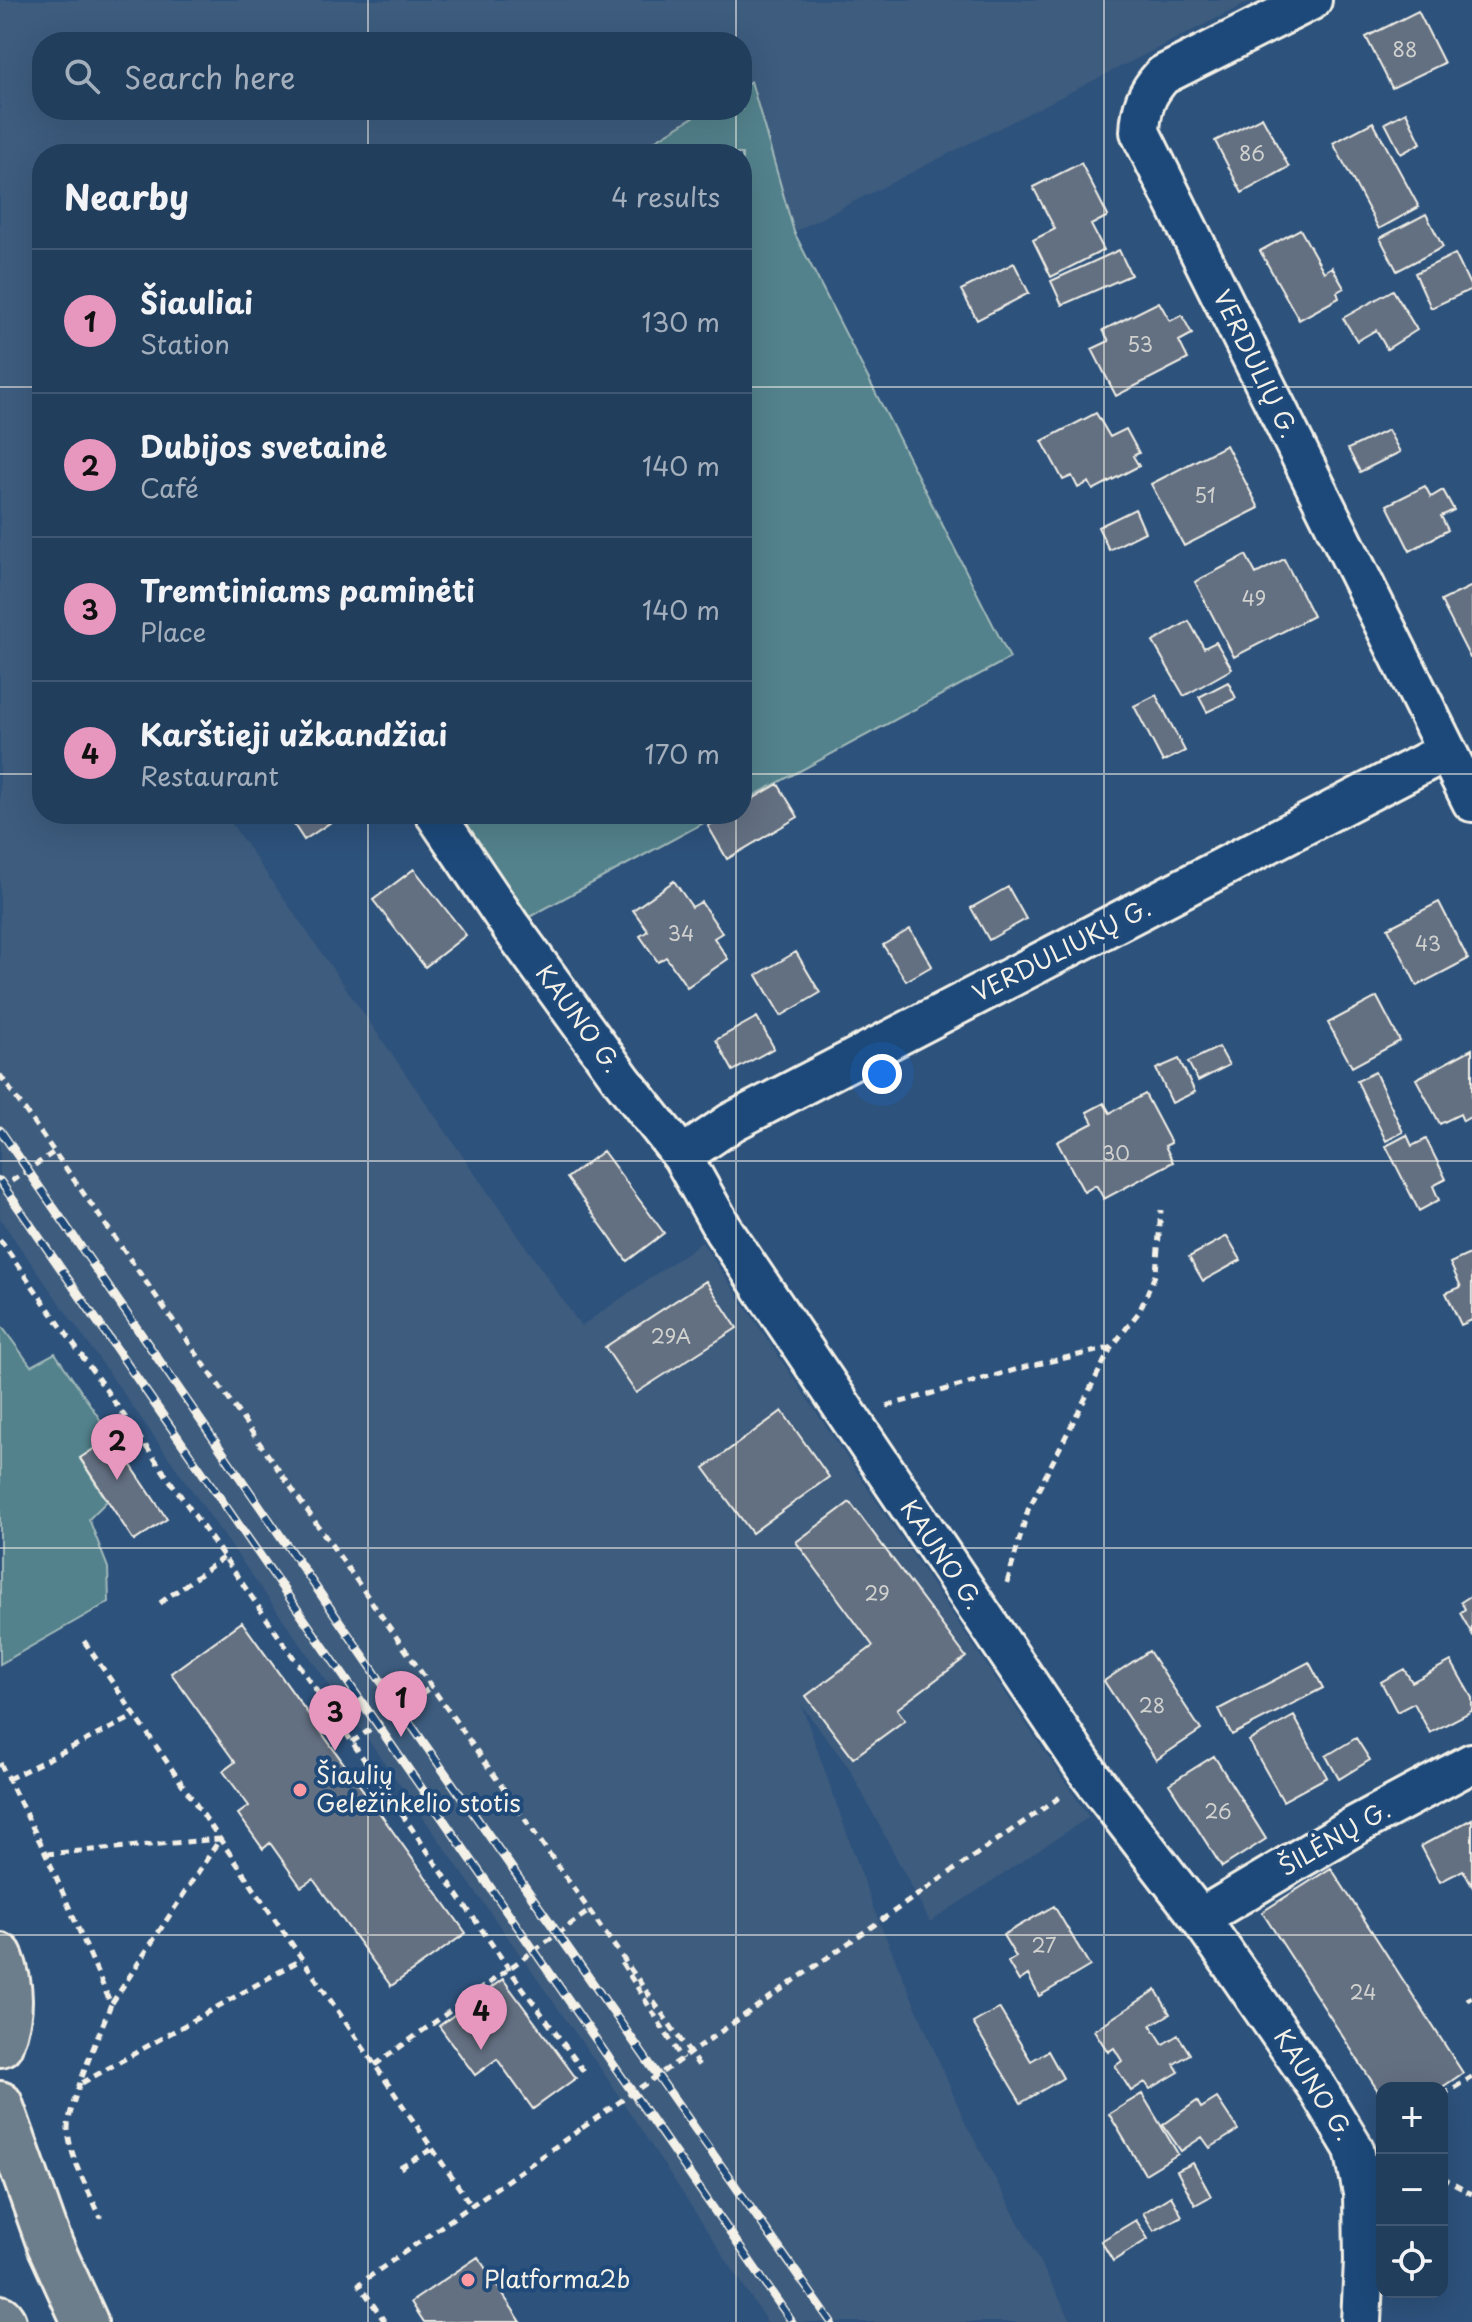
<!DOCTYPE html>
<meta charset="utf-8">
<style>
:root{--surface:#223e5d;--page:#2e4966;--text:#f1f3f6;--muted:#a2aebc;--line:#3f5772;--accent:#e797bd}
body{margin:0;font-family:"Playpen Sans",sans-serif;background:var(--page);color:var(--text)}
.controls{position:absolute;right:24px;bottom:24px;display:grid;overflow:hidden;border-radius:16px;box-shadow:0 8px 32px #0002}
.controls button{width:72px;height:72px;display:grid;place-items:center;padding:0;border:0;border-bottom:2px solid var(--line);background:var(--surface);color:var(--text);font:40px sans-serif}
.you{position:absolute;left:882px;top:1074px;width:28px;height:28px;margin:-20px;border:6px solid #fff;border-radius:50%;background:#1a73e8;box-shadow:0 0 0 12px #1a73e833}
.badge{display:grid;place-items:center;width:52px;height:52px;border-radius:50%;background:var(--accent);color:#111;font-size:26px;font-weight:700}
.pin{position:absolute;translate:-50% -66px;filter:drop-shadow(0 2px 4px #0008)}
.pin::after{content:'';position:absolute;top:42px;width:28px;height:24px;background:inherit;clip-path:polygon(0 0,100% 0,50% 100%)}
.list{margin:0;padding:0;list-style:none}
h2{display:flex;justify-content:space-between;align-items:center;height:104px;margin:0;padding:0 32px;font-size:34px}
h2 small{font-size:26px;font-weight:400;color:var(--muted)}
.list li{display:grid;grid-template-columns:52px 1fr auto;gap:24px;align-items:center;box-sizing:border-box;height:144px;padding:0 32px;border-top:2px solid var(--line)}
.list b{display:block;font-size:30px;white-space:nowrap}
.list p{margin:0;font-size:26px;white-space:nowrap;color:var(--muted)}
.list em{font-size:26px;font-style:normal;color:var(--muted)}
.icon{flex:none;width:44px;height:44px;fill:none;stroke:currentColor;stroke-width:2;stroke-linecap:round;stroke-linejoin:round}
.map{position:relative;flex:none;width:1472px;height:2322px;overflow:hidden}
.search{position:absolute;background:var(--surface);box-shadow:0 8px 32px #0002;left:32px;top:32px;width:720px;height:88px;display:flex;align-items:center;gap:20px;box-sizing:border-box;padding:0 28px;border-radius:32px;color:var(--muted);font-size:30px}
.panel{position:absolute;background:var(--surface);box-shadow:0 8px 32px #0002;left:32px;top:144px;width:720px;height:680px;border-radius:32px}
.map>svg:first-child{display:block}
.built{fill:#3d5b7e}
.green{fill:#52828c;stroke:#a3baba;stroke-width:2}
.building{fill:#637082;stroke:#f4f1e8;stroke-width:2}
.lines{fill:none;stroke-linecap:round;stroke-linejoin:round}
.street-casing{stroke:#f4f1e8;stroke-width:44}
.primary-casing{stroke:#f4f1e8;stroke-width:50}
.path{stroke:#f4f1e8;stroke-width:5;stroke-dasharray:8 6;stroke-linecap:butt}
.street{stroke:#1f4a7a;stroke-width:38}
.primary{stroke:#6c7d8b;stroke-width:44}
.rail-casing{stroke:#f4f1e8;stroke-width:9}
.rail{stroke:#1f4a7a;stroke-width:6;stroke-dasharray:18;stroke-linecap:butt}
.path-bridge{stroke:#f4f1e8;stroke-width:5;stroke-dasharray:8 6;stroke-linecap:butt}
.grid{fill:none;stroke:#f4f1e8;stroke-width:2;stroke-opacity:0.55}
.poi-dot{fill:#ff9aa2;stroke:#1f4a7a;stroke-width:3}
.labels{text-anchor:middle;stroke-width:8;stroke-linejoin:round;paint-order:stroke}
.number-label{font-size:20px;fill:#d0d1ce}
.street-label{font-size:24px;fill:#f4f1e8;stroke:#1f4a7a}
.poi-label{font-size:24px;fill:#f4f1e8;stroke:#1f4a7a;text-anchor:start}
</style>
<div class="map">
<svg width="1472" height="2322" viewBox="0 0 1472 2322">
<rect width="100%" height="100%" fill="#2d527c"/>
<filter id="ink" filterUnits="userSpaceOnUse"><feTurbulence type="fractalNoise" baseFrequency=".0125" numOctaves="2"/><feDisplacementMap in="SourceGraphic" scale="16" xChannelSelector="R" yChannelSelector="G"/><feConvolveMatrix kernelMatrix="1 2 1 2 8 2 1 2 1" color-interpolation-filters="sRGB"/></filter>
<g filter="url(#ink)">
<path class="built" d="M0,0h1253l-459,232 -42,-150 -10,5v-45h-700v68h663l-72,44h-591v660h183l356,512 121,-84 387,575 -159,105 -81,-154 -47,-62 71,201 93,217 106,198h-305l-162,-247 -605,-856z"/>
<path class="green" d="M751,81l43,151 216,426 -268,144v-648h-109l72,-44h37v-23z
M435,814h285l-209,113z
M0,1324l31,42 24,-13 57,84 -32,22 27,42 -18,18 19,49 1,34 -109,62z"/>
<path class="building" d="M1418,11l26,52 -52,25 -26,-51z
M1406,112l15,31 -20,11 -16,-31z
M1262,117l27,50 -47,26 -27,-52z
M1373,122l46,85 -40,22 -46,-86z
M1081,163l27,53 -17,9 13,25 -53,27 -18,-37 22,-11 -22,-42z
M1426,214l17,33 -46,24 -17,-33z
M1300,229l24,43 8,-5 12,21 -7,4 2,6 -40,22 -39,-69z
M1119,250l12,25 -69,30 -11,-24z
M1455,254l17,35 -41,19 -16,-35z
M1014,263l15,30 -52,27 -16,-30z
M1393,290l24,40 -30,19 -11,-19 -19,11 -14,-23z
M1159,302l11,19 12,-6 10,19 -13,7 9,18 -72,37 -24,-47 17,-8 -6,-11z
M1096,413l14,24 16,-8 13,24 -6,3 6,10 -46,24 -4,-8 -11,6 -6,-12 -9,4 -21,-39z
M1388,430l12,22 -40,20 -12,-23z
M1226,445l33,63 -75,38 -33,-62z
M1425,486l6,11 12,-7 11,20 -13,6 7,14 -38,21 -23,-46z
M1135,509l10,23 -36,18 -11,-23z
M1246,555l10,19 28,-15 29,57 -79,41 -39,-75z
M1472,586v71l-2,1 -29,-57z
M1189,621l15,27 12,-6 16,27 -48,27 -31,-54z
M1228,682l8,16 -29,14 -8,-15z
M1156,695l29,56 -22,11 -29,-56z
M778,784l20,33 -71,42 -19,-33 20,-12h14v-9z
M287,814h56l-39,26z
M414,869l52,66 -41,32 -52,-67z
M674,881l18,26 9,-5 21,31 -8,5 14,21 -41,28 -21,-30 -8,5 -18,-26 8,-5 -15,-21z
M1008,887l18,32 -37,21 -18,-32z
M1439,902l29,57 -51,27 -29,-58z
M910,929l22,37 -26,15 -23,-36z
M796,952l24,41 -39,23 -24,-41z
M1377,997l23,44 -48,26 -24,-44z
M757,1017l17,31 -41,23 -17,-31z
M1219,1047l10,18 -31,16 -10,-19z
M1472,1049v67l-9,5 -3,-7 -20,10 -24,-45z
M1179,1059l16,33 -23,11 -16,-34z
M1375,1072l28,60 -17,9 -29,-60z
M1145,1094l26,49 -6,3 8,16 -69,37 -8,-14 -12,7 -27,-50 36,-19 -6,-11 17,-9 6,10z
M1407,1135l5,11 14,-7 20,40 -13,7 6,14 -20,11 -33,-65z
M603,1151l61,82 -37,28 -60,-83z
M1227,1236l14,24 -38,21 -14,-24z
M1472,1253v67l-11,5 -15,-32 15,-6 -11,-24z
M706,1281l31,47 -101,65 -31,-46z
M782,1411l47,66 -77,56 -48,-65z
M112,1437l55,82 -33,22 -54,-83z
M850,1502l116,155 -69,52 8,11 -52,38 -47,-62 67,-50 -77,-104z
M1472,1595v39l-12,-21 5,-4 -4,-7z
M242,1622l224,311 -75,53 -78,-107 -12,8 -31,-44 -7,6 -25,-35 11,-8 -26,-35 12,-9 -64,-89z
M1149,1651l52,79 -45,30 -52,-79z
M1451,1661l21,37v13l-42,22 -16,-30 -17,9 -16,-30 23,-13 8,13z
M1309,1662l14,26 -91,47 -13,-26z
M1294,1716l33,61 -44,24 -34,-60z
M1356,1738l14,22 -31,19 -13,-23z
M1214,1756l52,83 -44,28 -53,-83z
M1472,1819v67l-9,-16 -23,12 -19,-36z
M1331,1868l132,205 -22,15h-59v9l-120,-185z
M1054,1906l36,60 -51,30 -11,-21 -9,6 -11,-19 8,-5 -13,-22z
M503,1979l73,99 -43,31 -36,-50 -22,16 -36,-49z
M1156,1990l14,24 -19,11 12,19 15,-9 12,19 -16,10 5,8 -29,17 -5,-7 -14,9 -16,-25 7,-5 -8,-13 -6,4 -14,-22z
M999,2008l32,53 17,-10 15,27 -42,25 -48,-80z
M1142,2094l36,60 -33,20 -36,-60z
M1217,2098l21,32 -28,18 -8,-11 -21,14 -18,-26 34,-24 4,7z
M1193,2163l18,33 -16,9 -18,-34z
M1171,2196l11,20 -28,15 -11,-18z
M1136,2220l12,19 -35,22 -12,-20z
M478,2257l43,65h-97l-13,-20z"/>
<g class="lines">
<g class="street-casing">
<path id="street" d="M1312,0l-149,75c-17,18 -22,33 -23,57l332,670
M435,814l76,113 111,153 60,76 42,75 366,544 110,143 116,168 38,63 9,44 1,68 -3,61
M682,1156l50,-34 715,-371
M1200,1918l153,-91 119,-64"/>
</g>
<g class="primary-casing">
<path id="primary" d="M0,1956c12,31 12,58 0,88
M0,2104l50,141 35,77
M0,2318l3,4"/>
</g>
<path class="path" d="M0,1075l699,991
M0,1189l54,-37
M0,1240l224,317 285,412 78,107
M887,1406l142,-40 81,-18
M1007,1583l21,-73 83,-162 28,-36 17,-39 5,-63
M160,1603l64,-46
M84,1641l387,564
M352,1742l79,-55
M0,1763l46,91 65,150c-10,26 -44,103 -43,126 2,29 21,61 33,88
M8,1779l127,-63
M46,1854l173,-15
M926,1889l134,-92
M622,1963l60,96
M1467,2000l5,-3
M112,2003l108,-164
M375,2065l214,-154 2,3
M82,2083l220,-124
M1442,2095l30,-18
M400,2168l32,-19
M1442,2178l30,16
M385,2322l-26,-38 223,-156"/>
<use href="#street" class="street"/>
<use href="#primary" class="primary"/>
<g class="rail-casing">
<path id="rail" d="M0,1130l400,579 431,613
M0,1181l792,1141"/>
</g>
<use href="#rail" class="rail"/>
<path class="path-bridge" d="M582,2128l344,-239"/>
</g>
</g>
<path class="grid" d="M368,0v42M736,0v42M1104,0v2322M368,110v44M736,110v44M0,387h42M742,387h730M0,774h42M742,774h730M368,814v1508M736,814v1508M0,1161h1472M0,1548h1472M0,1935h1472"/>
<g class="poi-dot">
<circle cx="300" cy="1790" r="8"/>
<circle cx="468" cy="2280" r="8"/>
</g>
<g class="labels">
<g class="number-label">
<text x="1405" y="57">88</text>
<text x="1252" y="161">86</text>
<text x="1140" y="352">53</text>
<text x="1205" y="503">51</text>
<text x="1254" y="606">49</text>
<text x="681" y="941">34</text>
<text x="1428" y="951">43</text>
<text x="1116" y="1161">30</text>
<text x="671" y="1344">29A</text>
<text x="877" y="1601">29</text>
<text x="1152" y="1713">28</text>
<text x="1218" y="1819">26</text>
<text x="1044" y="1953">27</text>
<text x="1363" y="2000">24</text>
</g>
<g class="street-label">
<text transform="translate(1255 364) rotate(64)" y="8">VERDULIŲ G.</text>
<text transform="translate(1062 951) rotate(-27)" y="8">VERDULIUKŲ G.</text>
<text transform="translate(578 1019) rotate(54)" y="8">KAUNO G.</text>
<text transform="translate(941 1555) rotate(56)" y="8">KAUNO G.</text>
<text transform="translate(1335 1839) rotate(-30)" y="8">ŠILĖNŲ G.</text>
<text transform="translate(1313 2085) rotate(58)" y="8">KAUNO G.</text>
</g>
<g class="poi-label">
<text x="316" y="1784">Šiaulių<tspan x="316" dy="28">Geležinkelio stotis</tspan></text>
<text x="484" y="2288">Platforma2b</text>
</g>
</g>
</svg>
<div class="controls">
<button>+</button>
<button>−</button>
<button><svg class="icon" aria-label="locate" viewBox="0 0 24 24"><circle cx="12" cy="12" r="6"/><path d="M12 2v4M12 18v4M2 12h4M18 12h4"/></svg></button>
</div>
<div class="you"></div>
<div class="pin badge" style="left:401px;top:1737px">1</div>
<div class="pin badge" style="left:117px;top:1480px">2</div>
<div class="pin badge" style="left:335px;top:1751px">3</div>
<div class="pin badge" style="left:481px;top:2050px">4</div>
<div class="search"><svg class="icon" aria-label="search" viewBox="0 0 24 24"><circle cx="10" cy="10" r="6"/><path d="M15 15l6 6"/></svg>Search here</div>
<section class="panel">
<h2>Nearby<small>4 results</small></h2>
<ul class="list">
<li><span class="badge">1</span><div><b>Šiauliai</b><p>Station</p></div><em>130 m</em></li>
<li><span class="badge">2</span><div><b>Dubijos svetainė</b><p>Café</p></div><em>140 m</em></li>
<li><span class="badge">3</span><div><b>Tremtiniams paminėti</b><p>Place</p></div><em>140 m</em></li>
<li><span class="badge">4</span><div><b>Karštieji užkandžiai</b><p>Restaurant</p></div><em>170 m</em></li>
</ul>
</section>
</div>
